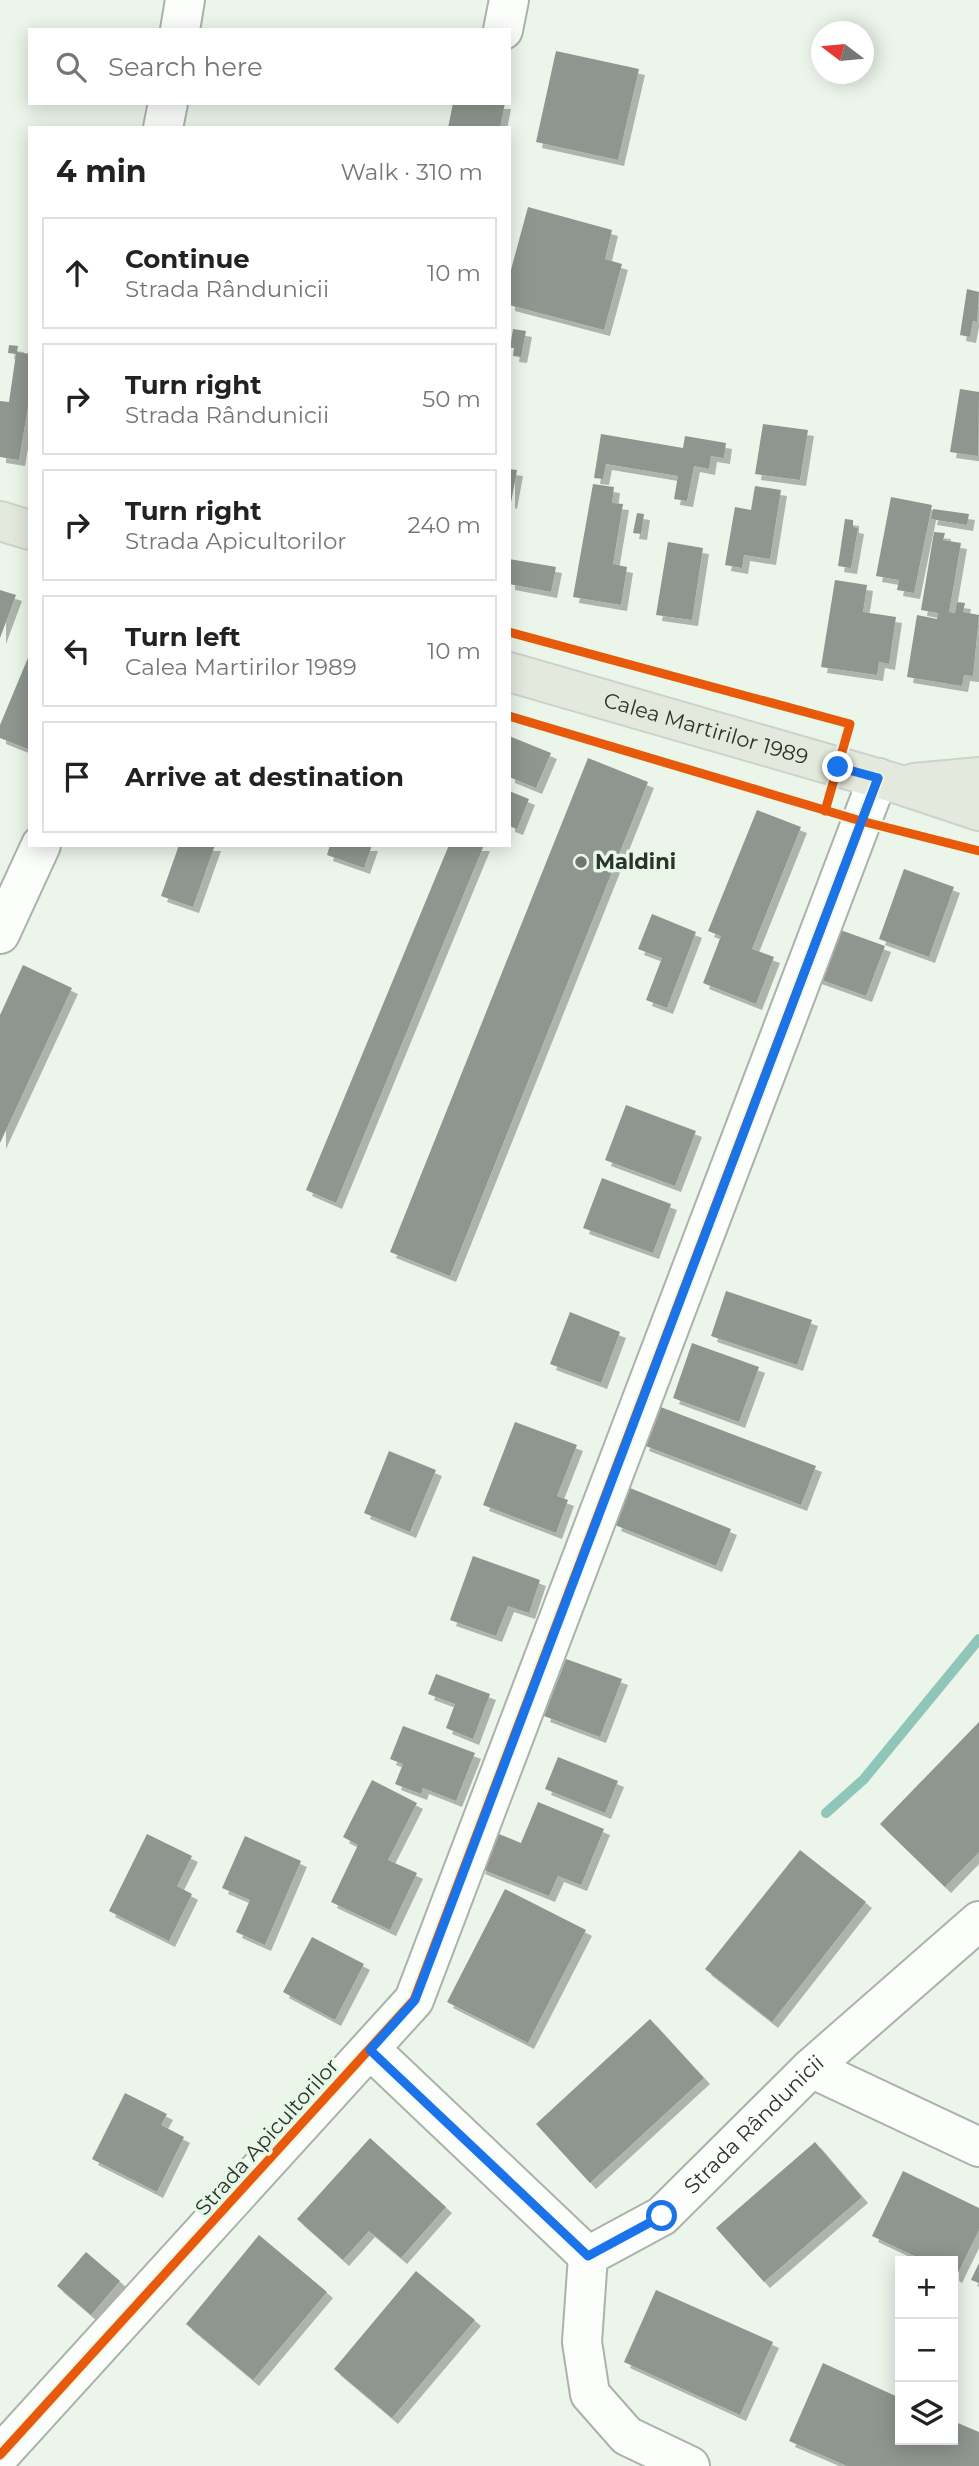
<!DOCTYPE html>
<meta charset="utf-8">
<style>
:root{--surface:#fff;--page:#f2f2f2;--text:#222;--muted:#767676;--line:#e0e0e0}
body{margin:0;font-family:Montserrat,sans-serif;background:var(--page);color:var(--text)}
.controls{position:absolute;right:21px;bottom:21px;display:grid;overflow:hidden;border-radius:0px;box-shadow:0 4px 18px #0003}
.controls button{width:63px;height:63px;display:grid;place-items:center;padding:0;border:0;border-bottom:2px solid var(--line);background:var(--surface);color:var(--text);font:35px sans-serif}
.compass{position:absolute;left:811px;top:21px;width:63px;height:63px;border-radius:50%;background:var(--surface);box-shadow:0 4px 18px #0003;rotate:286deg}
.stop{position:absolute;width:21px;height:21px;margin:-16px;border:5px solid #1a73e8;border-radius:50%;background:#fff}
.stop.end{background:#1a73e8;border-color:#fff;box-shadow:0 2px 7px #0008}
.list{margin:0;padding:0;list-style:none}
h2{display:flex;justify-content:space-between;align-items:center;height:91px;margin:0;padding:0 28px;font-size:30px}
h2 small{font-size:23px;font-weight:400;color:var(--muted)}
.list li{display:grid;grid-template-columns:46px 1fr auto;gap:21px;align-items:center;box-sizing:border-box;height:112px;margin:0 14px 14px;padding:0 14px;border:2px solid var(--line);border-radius:0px}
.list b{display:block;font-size:26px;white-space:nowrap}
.list p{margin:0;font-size:23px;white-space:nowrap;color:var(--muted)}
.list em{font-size:23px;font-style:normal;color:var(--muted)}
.icon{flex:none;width:38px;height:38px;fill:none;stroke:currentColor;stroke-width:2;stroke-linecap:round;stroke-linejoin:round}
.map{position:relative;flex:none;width:979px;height:2466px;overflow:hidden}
.search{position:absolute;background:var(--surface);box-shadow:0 4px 18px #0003;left:28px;top:28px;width:483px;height:77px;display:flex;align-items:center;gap:18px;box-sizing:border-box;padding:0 24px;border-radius:0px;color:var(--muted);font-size:26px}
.panel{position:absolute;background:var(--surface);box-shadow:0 4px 18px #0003;left:28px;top:126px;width:483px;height:721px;border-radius:0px}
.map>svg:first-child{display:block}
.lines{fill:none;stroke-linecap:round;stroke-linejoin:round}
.stream{stroke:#90c6ba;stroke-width:10}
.building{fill:#8e968f;filter:url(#shadow)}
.minor-casing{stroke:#abb2ab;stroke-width:42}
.major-casing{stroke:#ced2ce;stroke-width:42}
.minor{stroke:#fcfefc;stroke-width:38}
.major{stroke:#e4e9dd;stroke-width:38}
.cycleway-casing{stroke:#e7f9e6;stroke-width:13}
.cycleway{stroke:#e8590c;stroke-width:9}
.route{stroke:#1a73e8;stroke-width:9}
.poi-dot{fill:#6f776e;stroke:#e7f9e6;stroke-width:2.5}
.labels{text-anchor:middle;stroke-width:7;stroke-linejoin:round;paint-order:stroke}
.street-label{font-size:21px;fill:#2c332c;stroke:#e7f9e6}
.poi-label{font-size:21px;font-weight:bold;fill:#2c332c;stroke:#e7f9e6;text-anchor:start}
</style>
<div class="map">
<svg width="979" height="2466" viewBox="0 0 979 2466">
<defs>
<filter id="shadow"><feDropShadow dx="6" dy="6" stdDeviation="0" flood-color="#0004"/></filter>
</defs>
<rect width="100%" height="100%" fill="#ebf5ea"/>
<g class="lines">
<path class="stream" d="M826,1813l38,-34 115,-140"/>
</g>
<path class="building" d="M556,51l83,18 -21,91 -82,-18z
M453,103h52l-5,25h-52z
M528,207l84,23 -7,29 17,5 -18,66 -95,-25v-28z
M967,289l12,3 -2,30 -4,-1 -3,16 -10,-2z
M513,329l13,2 -5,26 -8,-1 1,-8h-4z
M9,345l9,1 -1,6 13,2v41l-11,65 -19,-3v-56l9,1 7,-48 -8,-1z
M960,389l19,3 -1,64 -28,-4z
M763,424l45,6 -8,50 -45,-6z
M601,434l82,14 2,-12 41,7 -2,15 -13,-2 -2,13 -15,-3 -7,35 -13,-2 4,-23 -72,-12 -3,15 -9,-1z
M509,469l8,1 -6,33 -2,-1z
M593,484l21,3 -2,16 11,1 -10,60 14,3 -6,38 -48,-8z
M755,486l26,4 -11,69 -26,-4 -2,13 -17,-3 10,-58 16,3z
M891,497l41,8 -18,88 -17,-3 2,-10 -23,-4z
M933,509l36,5 -2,11 -36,-6z
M637,513l7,1 -3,20 -8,-1z
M845,519l8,1v7l5,1 -7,40 -13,-2z
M934,532l11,1 -2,7 18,3 -12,69 6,1 2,-11 8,1 -2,9 16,3 -6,61 -9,-1 -2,11 -55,-9 10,-62 20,4 1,-6 -17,-3z
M668,542l35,6 -11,72 -36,-5z
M509,559l47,8 -5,25 -42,-8z
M835,580l32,5 -4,27 33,5 -7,47 -10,-2 -2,13 -56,-8z
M0,590l16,5 -16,43z
M30,653v97l-30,-12v-13z
M509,736l42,17 -15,35 -27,-11z
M588,758l60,24 -198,494 -60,-24z
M509,791l20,8 -12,30 -8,-3z
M757,810l44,17 -49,122 22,8 -18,47 -53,-21 18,-47 -13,-5z
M179,845h36l-22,62 -32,-11z
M330,845h42l-8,23 -37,-13z
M449,845h35l-148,358 -30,-13z
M904,869l50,18 -25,70 -50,-18z
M652,914l44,18 -29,76 -21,-8 16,-42 -24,-9z
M832,927l53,19 -19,50 -53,-19z
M23,965l49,23 -72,155v-128z
M626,1105l70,26 -21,55 -70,-26z
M602,1178l69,26 -18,49 -70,-25z
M726,1291l86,29 -15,45 -86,-29z
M570,1312l50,20 -19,51 -51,-19z
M692,1343l67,24 -20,55 -66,-24z
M658,1406l158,60 -15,39 -158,-60z
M515,1422l62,23 -20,51 11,4 -12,33 -73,-28z
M389,1451l47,19 -26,62 -46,-19z
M630,1488l101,41 -15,37 -101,-41z
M473,1556l67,24 -11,33 -21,-7 -12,30 -46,-16z
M566,1659l56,20 -22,58 -56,-21z
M436,1674l54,20 -17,45 -27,-11 9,-24 -27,-10z
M979,1722v130l-34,35 -65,-63z
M403,1726l72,27 -19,48 -33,-13 -2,6 -26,-10 8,-20 -13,-5z
M558,1757l60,24 -13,32 -60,-24z
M372,1780l45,23 -29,57 29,13 -27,57 -59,-28 27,-57 -15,-8z
M538,1802l66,27 -23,56 -23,-9 -9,20 -70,-28 15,-36 27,11z
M147,1834l45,22 -15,30 15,8 -23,47 -60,-30z
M245,1836l56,25 -36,84 -29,-13 14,-32 -28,-12z
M800,1850l66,52 -94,120 -67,-53z
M505,1889l81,41 -58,113 -81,-41z
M312,1937l52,27 -29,56 -52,-28z
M650,2019l54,59 -114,105 -54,-59z
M125,2093l42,21 -6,11 23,12 -27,55 -65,-33z
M370,2138l76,69 -45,51 -32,-27 -26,29 -46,-41z
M815,2142l47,55 -98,85 -48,-54z
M903,2171l76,37v22l-23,47 -3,-2v-14h-28l-53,-25z
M259,2235l68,57 -74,88 -67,-56z
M86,2252l34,29 -29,34 -34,-29z
M979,2263v20l-8,-3z
M416,2271l59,49 -83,98 -58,-49z
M656,2290l117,52 -33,73 -116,-53z
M823,2363l77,35v42h53v-19l26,11v34h-132l-58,-25z"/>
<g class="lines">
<g class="minor-casing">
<g id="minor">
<path d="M180,30l5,-30"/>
<path d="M503,30l6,-30"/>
<path d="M163,128l5,-25"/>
<path d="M0,934l41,-89"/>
<path id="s1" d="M371,2050l217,206 74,-40 149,-148 168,-147"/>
<path d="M811,2068l168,79"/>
<path d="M588,2256l-6,86 8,52 37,42 63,30"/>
<path d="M0,2455l414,-455 464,-1222"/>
</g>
</g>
<g class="major-casing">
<g id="major">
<path d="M0,521l30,9"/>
<path id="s2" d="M509,672l392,113 78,26"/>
<path d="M914,783l65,-6"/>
</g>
</g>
<use href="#minor" class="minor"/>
<use href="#major" class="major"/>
<g class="cycleway-casing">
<path id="cycleway" d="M509,632l341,92 -25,87
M509,716l352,105 118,30
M0,2455l414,-455 464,-1222"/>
</g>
<use href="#cycleway" class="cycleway"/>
</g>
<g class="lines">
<path class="route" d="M662,2216l-74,40 -218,-206 45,-50 463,-1222 -40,-11"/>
</g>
<circle class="poi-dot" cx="581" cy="862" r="7"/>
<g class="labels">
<g class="street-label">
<text dy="7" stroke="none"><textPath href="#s2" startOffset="205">Calea Martirilor 1989</textPath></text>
<text dy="7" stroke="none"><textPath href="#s1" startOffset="513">Strada Rândunicii</textPath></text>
<text transform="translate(267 2137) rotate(-48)" y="7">Strada Apicultorilor</text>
</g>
<g class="poi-label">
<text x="595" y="869">Maldini</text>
</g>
</g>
</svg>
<div class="controls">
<button>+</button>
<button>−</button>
<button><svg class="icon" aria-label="layers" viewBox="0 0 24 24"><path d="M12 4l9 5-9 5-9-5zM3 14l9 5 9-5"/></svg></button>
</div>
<svg class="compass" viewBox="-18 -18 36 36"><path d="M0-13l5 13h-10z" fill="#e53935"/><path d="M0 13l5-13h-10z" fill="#767676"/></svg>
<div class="stop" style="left:662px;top:2216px"></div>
<div class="stop end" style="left:838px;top:767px"></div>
<div class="search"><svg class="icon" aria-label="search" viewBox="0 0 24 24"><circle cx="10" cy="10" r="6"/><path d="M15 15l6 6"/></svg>Search here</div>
<section class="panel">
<h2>4 min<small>Walk · 310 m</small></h2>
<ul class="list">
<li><svg class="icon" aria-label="ahead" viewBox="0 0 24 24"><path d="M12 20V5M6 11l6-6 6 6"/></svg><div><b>Continue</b><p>Strada Rândunicii</p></div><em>10 m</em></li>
<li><svg class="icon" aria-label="right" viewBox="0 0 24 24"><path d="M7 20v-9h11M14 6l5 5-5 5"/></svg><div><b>Turn right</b><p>Strada Rândunicii</p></div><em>50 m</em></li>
<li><svg class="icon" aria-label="right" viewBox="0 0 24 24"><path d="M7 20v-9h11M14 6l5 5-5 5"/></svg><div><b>Turn right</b><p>Strada Apicultorilor</p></div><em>240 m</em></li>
<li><svg class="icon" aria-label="left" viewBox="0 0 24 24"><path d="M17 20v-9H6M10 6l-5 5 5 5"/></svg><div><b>Turn left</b><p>Calea Martirilor 1989</p></div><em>10 m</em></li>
<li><svg class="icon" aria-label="arrive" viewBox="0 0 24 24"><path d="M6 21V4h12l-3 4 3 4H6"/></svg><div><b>Arrive at destination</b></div></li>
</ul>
</section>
</div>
